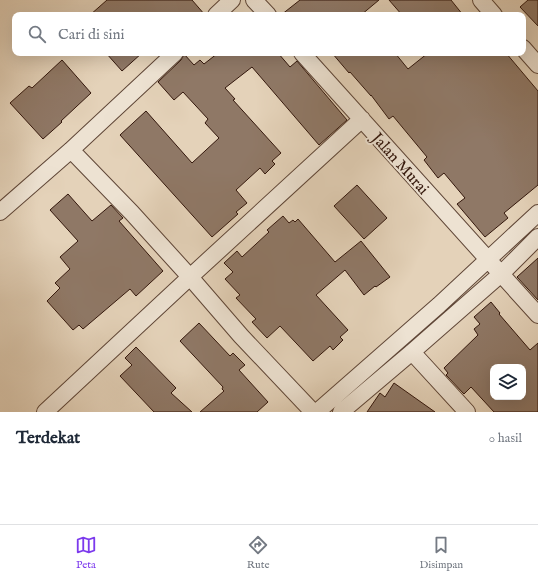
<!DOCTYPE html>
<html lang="id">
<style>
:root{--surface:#fff;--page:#f2f2f3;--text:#1f2937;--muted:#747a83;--line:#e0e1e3;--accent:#7c3aed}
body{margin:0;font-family:"IM FELL English",serif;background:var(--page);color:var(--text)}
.controls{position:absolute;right:12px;bottom:12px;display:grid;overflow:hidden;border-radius:8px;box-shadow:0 4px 16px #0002}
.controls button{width:36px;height:36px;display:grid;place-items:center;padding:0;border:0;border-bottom:1px solid var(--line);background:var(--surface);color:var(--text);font:20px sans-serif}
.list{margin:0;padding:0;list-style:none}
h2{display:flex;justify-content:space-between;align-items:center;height:52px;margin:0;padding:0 16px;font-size:17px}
h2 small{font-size:13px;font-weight:400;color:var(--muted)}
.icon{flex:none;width:22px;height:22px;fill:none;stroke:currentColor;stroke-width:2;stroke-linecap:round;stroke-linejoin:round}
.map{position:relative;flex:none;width:538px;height:412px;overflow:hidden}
.search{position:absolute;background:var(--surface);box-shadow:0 4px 16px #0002;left:12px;right:12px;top:12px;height:44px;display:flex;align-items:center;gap:10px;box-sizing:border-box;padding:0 14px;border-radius:8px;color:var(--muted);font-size:15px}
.sheet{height:112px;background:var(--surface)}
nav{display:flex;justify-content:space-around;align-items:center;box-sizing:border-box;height:56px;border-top:1px solid var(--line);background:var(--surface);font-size:11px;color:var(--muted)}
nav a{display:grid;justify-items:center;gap:2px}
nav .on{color:var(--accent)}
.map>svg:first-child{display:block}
.building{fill:#8f7866;stroke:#33170c;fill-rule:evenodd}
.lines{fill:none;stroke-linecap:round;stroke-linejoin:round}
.street-casing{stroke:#5f4637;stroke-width:18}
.street{stroke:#ede2d2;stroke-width:16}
.labels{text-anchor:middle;stroke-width:4;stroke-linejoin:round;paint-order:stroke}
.street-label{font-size:16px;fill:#33170c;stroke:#ede2d2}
</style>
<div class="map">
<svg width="538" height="412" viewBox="0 0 538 412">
<rect width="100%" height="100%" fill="#e4d2b9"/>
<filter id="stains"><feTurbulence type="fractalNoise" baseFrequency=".005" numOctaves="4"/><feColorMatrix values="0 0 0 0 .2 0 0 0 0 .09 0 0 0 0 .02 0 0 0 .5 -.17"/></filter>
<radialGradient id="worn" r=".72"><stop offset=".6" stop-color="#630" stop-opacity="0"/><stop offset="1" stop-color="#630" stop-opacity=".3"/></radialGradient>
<path class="building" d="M107,0h85l13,15h-115z
M300,0h79l-18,15h-80z
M389,0h62l12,15h-61z
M528,0h10v26l-18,-19z
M106,53h36l-20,18z
M218,53h60l12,14 7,-6 50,59 -28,25 -67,-78 -27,21 10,11 -2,1 48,53 -9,8 3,3 -10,10 -5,-6 -24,22 11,13 -11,9 2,2 -26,23 -92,-102 26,-24 46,52 27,-25 -14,-15 3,-4 -25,-27 -9,8 -16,-18 23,-22 3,-6 10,11 6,-5 4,4z
M332,53h63l13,16 20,-16h78l32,38v94l-34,28 4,5 -23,19 -28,-33 8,-6 -21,-25 -6,5 -14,-18 3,-3 -34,-41 -4,3 -18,-24v1l-21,-24 -1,1z
M62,60l29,33 -30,28 1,1 -19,17 -33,-36 19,-17 3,2z
M357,185l30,33 -23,21 -30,-33z
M68,194l24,27 19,-16 12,13 -4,3 44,50 -27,25 -6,-7 -47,40 -4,-4 -6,5 -26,-29 13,-13 -5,-5 15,-14 -10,-12 18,-16 -28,-31z
M283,216l6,7 4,-3 2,2 3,-3 37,43 26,-21 29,36 -14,10 -1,-1 -11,9 -19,-25 -29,25 32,35 -8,7 3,3 -10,10 -3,-4 -17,15 -33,-35 -13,12 -15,-16 4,-3 -20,-21 4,-3 -15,-16 8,-7 -9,-9 13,-12 5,6 27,-25 -2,-2z
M538,258v42l-21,-23z
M491,302l9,11 -1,1 31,36 8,-7v69h-44l-23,-25 -7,7 -18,-19 2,-2 -4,-5 34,-33 -4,-6 6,-5 -6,-7zM493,367h30v30h-30z
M199,323l31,33 3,-3 12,12 -6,5 29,32 -11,10h-57l24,-21 -2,-2 1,-2 -43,-46z
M136,347l40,41 -5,5 21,19h-38l-34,-36 12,-11 -7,-7z
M394,383l41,29h-68l13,-19 5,4z"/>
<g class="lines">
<g class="street-casing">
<path id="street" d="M254,0l14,15
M481,0l13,15
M216,15l16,-15
M523,48l15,17
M302,53l236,262
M71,150l61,63 58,64 51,59 72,76
M0,212l71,-62 104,-97
M412,352l55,60
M45,412l145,-135 172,-158
M317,412l122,-107 99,-92
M341,412l71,-60 89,-78 37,-37"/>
</g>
<use href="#street" class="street"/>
</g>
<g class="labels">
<g class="street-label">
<text transform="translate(401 163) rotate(48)" y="6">Jalan Murai</text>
</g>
</g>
<rect width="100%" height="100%" filter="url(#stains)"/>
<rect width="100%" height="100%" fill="url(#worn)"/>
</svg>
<div class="controls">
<button><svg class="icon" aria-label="layers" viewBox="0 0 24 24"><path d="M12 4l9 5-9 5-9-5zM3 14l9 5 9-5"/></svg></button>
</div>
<div class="search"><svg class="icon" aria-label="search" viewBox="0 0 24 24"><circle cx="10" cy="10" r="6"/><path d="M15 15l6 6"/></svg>Cari di sini</div>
</div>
<section class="sheet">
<h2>Terdekat<small>0 hasil</small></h2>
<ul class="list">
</ul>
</section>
<nav>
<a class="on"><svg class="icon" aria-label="map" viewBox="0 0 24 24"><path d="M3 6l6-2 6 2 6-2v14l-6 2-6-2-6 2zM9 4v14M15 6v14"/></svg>Peta</a>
<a><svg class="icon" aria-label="directions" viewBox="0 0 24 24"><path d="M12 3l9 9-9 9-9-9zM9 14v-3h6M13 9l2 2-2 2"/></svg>Rute</a>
<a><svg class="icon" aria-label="saved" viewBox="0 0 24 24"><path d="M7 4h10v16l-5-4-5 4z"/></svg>Disimpan</a>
</nav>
